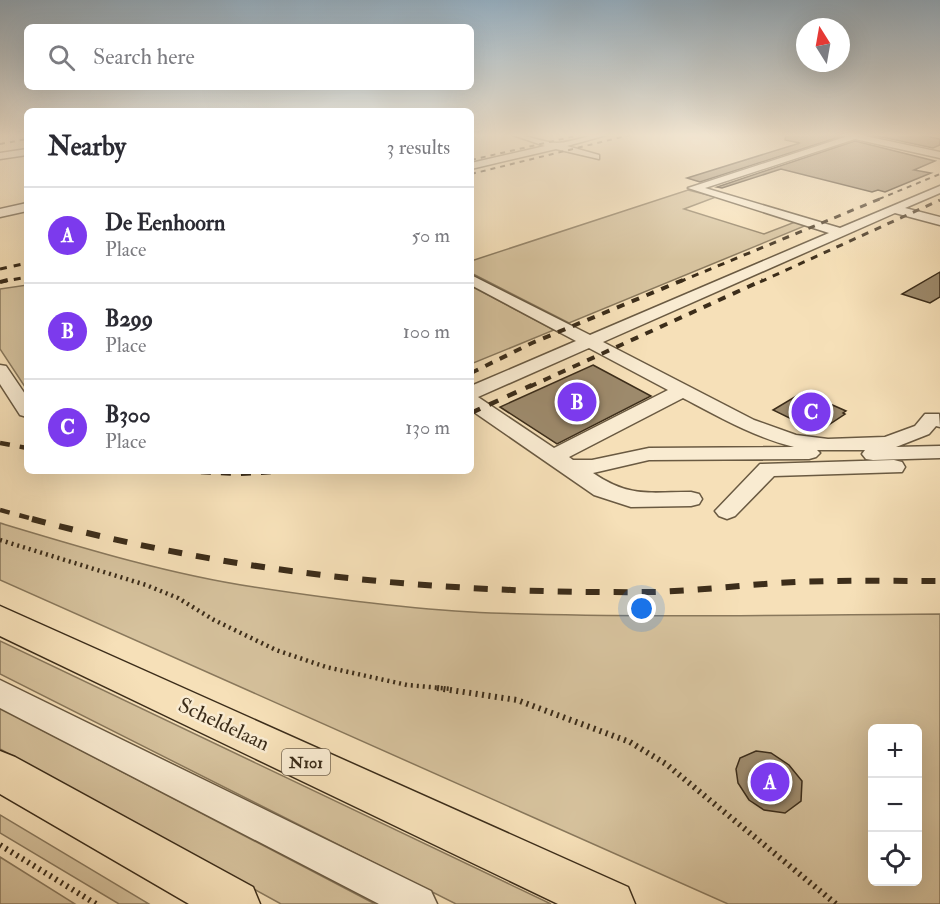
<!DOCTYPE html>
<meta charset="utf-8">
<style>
:root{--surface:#fff;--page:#f2f2f3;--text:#2b2b33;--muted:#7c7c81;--line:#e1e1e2;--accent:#7c3aed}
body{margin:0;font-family:"IM FELL Double Pica",serif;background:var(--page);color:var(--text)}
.controls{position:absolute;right:18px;bottom:18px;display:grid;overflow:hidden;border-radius:9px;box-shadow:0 6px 24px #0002}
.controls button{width:54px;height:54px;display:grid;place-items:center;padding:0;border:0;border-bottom:2px solid var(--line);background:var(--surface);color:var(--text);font:30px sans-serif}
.compass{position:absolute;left:796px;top:18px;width:54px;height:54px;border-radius:50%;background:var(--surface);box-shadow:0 6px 24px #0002;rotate:349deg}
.you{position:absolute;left:642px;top:609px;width:21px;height:21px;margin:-15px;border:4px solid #fff;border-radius:50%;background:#1a73e8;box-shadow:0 0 0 9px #1a73e833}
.badge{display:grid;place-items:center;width:39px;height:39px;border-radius:50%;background:var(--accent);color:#fff;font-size:20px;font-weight:700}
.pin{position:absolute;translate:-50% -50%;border:3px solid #fff;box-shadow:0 2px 6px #0006}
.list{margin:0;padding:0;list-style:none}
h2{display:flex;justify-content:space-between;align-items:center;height:78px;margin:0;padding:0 24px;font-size:26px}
h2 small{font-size:20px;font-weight:400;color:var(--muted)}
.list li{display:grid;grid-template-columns:39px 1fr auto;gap:18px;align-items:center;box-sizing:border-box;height:96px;padding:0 24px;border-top:2px solid var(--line)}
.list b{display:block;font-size:22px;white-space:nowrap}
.list p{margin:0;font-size:20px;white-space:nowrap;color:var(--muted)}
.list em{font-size:20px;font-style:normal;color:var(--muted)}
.icon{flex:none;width:33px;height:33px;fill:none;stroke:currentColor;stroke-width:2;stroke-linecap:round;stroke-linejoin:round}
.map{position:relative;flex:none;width:940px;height:904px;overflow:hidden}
.search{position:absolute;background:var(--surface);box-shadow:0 6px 24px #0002;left:24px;top:24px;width:450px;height:66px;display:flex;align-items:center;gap:15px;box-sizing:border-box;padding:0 21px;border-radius:9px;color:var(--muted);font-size:22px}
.panel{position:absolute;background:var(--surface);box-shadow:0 6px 24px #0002;left:24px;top:108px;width:450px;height:366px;border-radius:9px}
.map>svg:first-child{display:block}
.green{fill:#d6c29d;stroke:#89785c;stroke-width:1.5;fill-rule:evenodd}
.building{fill:#9d8a6c;stroke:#3c2d1a;stroke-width:1.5}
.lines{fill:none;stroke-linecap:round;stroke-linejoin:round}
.minor-casing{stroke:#6a5a42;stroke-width:3}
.major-casing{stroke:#3c2d1a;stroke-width:3}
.path-far1{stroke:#3c2d1a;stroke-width:4.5;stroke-dasharray:2 4;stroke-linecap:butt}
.path{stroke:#3c2d1a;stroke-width:6;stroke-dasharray:2 4.5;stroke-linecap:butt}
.minor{fill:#f9ebd1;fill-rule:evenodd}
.major{fill:#f6e0b8;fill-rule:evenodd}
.rail-far4{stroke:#3c2d1a;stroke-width:2;stroke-dasharray:5 5;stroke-linecap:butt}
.rail-far3{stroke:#3c2d1a;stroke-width:3;stroke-dasharray:7 7;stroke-linecap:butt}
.rail-far2{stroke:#3c2d1a;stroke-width:4;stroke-dasharray:8 8;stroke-linecap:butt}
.rail-far1{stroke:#3c2d1a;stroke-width:4.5;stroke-dasharray:10 10;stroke-linecap:butt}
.rail{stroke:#3c2d1a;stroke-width:6;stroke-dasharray:14 14;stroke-linecap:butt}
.labels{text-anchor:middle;stroke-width:5;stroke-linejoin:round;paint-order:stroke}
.shield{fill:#f9ebd1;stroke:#756651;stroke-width:1.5}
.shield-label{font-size:16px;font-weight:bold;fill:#3c2d1a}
.near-street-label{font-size:21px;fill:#3c2d1a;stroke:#f9ebd1}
</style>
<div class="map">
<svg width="940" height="904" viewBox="0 0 940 904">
<rect width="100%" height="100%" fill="#f6e0b8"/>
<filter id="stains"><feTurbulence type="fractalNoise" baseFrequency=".00333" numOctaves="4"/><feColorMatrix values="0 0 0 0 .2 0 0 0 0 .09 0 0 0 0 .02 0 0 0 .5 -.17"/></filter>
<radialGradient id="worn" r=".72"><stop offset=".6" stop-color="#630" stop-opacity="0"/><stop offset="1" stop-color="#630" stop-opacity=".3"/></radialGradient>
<path class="green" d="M688,190l28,7 -32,12 80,25 31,-12 12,3 -238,98 -98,-50v-12z
M27,285v105l-27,-41v-60z
M471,286l83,44 -83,34z
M0,523c83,25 168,51 254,64 78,12 159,23 237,26 150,5 300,2 449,1v290h-212l-728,-324zM872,728h46v154h-46z
M0,641l551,263h-95l-456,-230z
M0,708l375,196h-94l-281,-155z
M0,815l149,89h-30l-119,-71z
M0,857l75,47h-75z"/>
<path class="building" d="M786,134l56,2 -142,46 -13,-4 113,-35 -15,-3z
M868,134h48l24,5v6l-7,3z
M855,141l80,20 -21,9 17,3 -46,19 -7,-2 -6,2 -91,-23 -59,19 -5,-1z
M940,272v25l-10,6 -28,-9z
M593,365l58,31 -94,48 -57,-37z
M803,392l43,19 -3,2 2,1 -27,18 -45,-22z
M756,751l15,2 18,12 13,16 -1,20 -16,12 -21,-3 -15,-10 -11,-17 -2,-14 4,-11z"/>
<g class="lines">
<g class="minor-casing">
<path id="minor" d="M510,134c16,0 33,9 47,9 18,-1 34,-10 53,-9l-43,12 32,9v4l-43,-10 -85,20v-6l74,-17z
M844,134h22l-1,2 75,16v6l-85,-19 -150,49 135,40 100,-42v7l-35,15 35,9v8l-45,-12 -292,129 151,78 42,15 32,4 57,-2 30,-11 10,-12h14l1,13 -4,-1 -7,8 -33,13 44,-1v12l-67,2 -7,-1 -4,-5 3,-4h-48l3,3 -4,4 -7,2 -160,1 -56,13c37,25 56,19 98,19l8,2 3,5 -3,5 -8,2 -60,1 -37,-12 -123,-85v-24l105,-45 -105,-56v-10l119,60 239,-102 -141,-45 157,-51zM589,348l79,42 -114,58 -76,-51zM683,398c36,19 71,39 111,49l-145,1 -57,12h-19l-4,-3z
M27,149v6l-27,4v-6z
M27,203v8l-27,6v-8z
M0,365l6,1 21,31v20l-7,-2 -20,-31z
M894,460l8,2 3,5 -3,5 -128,4 -39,40 -8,3 -8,-3 -4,-5 45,-47z
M0,680l431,211 6,13h-58l-379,-196z"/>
</g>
<g class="major-casing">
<path id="major" d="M0,606l628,281 7,17h-77l-558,-268z
M0,751l15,6 238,130 7,17h-71l-189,-110z"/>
</g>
<path class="path-far1" d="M0,540l146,45 32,13 36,22 62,30 50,17 81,18 45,4"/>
<path class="path" d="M437,688l80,12 113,42 36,22 170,140
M0,845l96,59"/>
<use href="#minor" class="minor"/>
<use href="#major" class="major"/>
<path class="rail-far4" d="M0,144l27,-5
M471,160l113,-26
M471,174l163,-40
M879,199l61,-25"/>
<path class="rail-far3" d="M0,269l27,-6
M0,282l27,-5
M679,282l203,-84
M760,282l180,-82"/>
<path class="rail-far2" d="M0,282l8,-2
M471,373l61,-30 151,-63
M529,387l234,-107"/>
<path class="rail-far1" d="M471,413l61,-28
M0,443l27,5
M181,471l57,3 52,-3
M0,510l37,10"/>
<path class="rail" d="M32,519c205,55 406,75 619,73 49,-1 97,-8 146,-10 48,-2 96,-1 143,-1"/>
</g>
<linearGradient id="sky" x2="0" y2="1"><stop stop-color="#94adbf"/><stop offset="0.52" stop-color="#fbf1df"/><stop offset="1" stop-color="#fbf1df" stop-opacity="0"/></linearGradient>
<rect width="940" height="260" fill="url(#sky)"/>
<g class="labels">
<rect class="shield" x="282" y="749" width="48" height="26" rx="4.5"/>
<g class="shield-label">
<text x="306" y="768">N101</text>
</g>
<g class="near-street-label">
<text transform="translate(224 724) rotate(25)" y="7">Scheldelaan</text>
</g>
</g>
<rect width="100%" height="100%" filter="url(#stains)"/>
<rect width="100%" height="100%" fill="url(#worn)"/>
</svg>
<div class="controls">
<button>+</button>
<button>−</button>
<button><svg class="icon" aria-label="locate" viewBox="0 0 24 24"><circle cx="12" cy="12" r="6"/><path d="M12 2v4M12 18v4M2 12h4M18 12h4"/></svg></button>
</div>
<svg class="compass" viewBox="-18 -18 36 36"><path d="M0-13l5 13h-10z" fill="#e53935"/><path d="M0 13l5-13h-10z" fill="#7c7c81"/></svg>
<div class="you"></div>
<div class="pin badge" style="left:770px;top:782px">A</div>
<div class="pin badge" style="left:577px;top:402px">B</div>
<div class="pin badge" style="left:811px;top:412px">C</div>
<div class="search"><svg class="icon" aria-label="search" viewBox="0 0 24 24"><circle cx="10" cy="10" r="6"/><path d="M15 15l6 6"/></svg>Search here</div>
<section class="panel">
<h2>Nearby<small>3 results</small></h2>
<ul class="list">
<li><span class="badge">A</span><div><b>De Eenhoorn</b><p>Place</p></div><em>50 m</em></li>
<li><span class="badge">B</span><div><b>B299</b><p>Place</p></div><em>100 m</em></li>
<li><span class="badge">C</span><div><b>B300</b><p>Place</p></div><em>130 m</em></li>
</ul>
</section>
</div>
